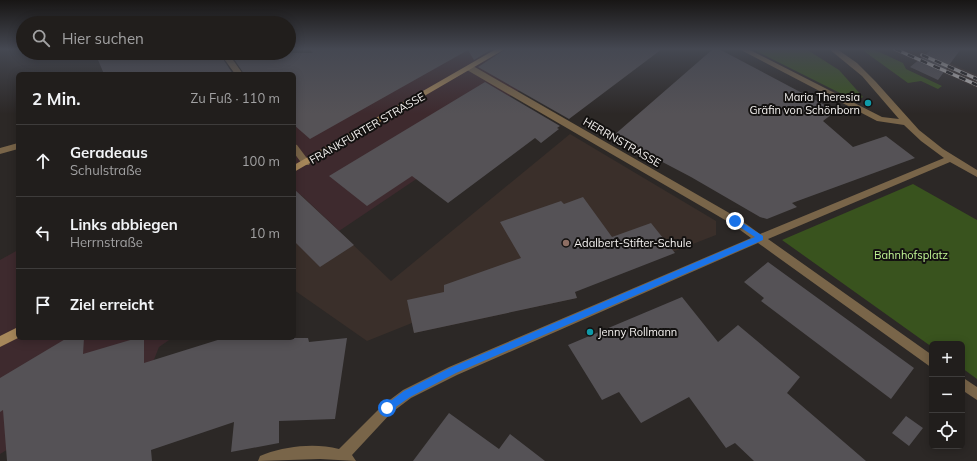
<!DOCTYPE html>
<html lang="de">
<meta charset="utf-8">
<style>
:root{--surface:#211e1c;--page:#292725;--text:#f1f3f6;--muted:#a2a2a3;--line:#3e3c3b}
body{margin:0;font-family:Mulish,sans-serif;background:var(--page);color:var(--text)}
.controls{position:absolute;right:12px;bottom:12px;display:grid;overflow:hidden;border-radius:6px;box-shadow:0 2px 10px #0003}
.controls button{width:36px;height:36px;display:grid;place-items:center;padding:0;border:0;border-bottom:1px solid var(--line);background:var(--surface);color:var(--text);font:20px sans-serif}
.stop{position:absolute;width:12px;height:12px;margin:-9px;border:3px solid #1a73e8;border-radius:50%;background:#fff}
.stop.end{background:#1a73e8;border-color:#fff;box-shadow:0 1px 4px #0008}
.list{margin:0;padding:0;list-style:none}
h2{display:flex;justify-content:space-between;align-items:center;height:52px;margin:0;padding:0 16px;font-size:17px}
h2 small{font-size:13px;font-weight:400;color:var(--muted)}
.list li{display:grid;grid-template-columns:26px 1fr auto;gap:12px;align-items:center;box-sizing:border-box;height:72px;padding:0 16px;border-top:1px solid var(--line)}
.list b{display:block;font-size:15px;white-space:nowrap}
.list p{margin:0;font-size:13px;white-space:nowrap;color:var(--muted)}
.list em{font-size:13px;font-style:normal;color:var(--muted)}
.icon{flex:none;width:22px;height:22px;fill:none;stroke:currentColor;stroke-width:2;stroke-linecap:round;stroke-linejoin:round}
.map{position:relative;flex:none;width:977px;height:461px;overflow:hidden}
.search{position:absolute;background:var(--surface);box-shadow:0 2px 10px #0003;left:16px;top:16px;width:280px;height:44px;display:flex;align-items:center;gap:10px;box-sizing:border-box;padding:0 14px;border-radius:22px;color:var(--muted);font-size:15px}
.panel{position:absolute;background:var(--surface);box-shadow:0 2px 10px #0003;left:16px;top:72px;width:280px;height:268px;border-radius:6px}
.map>svg:first-child{display:block}
.commercial{fill:#3e2a2e}
.built{fill:#3a2f2a}
.green{fill:#39531e}
.building{fill:#555256}
.lines{fill:none;stroke-linecap:round;stroke-linejoin:round}
.street{fill:#796549;fill-rule:evenodd}
.secondary{fill:#a6875a;fill-rule:evenodd}
.rail-casing{stroke:#dad7d5;stroke-width:3.5}
.rail{stroke:#131110;stroke-width:2.5;stroke-dasharray:7;stroke-linecap:butt}
.route{fill:#1a73e8}
.culture-dot{fill:#0f9aa8;stroke:#131110;stroke-width:1.5}
.education-dot{fill:#8d6e63;stroke:#131110;stroke-width:1.5}
.labels{text-anchor:middle;stroke-width:4;stroke-linejoin:round;paint-order:stroke}
.poi-label{font-size:11px;fill:#f7f4f2;stroke:#131110;text-anchor:start}
.street-label{font-size:11px;fill:#f7f4f2;stroke:#131110}
.park-label{font-size:11px;fill:#c1f594;stroke:#131110}
</style>
<div class="map">
<svg width="977" height="461" viewBox="0 0 977 461">
<rect width="100%" height="100%" fill="#2c2826"/>
<path class="commercial" d="M341,49h172l10,39 -74,48 15,11 -125,84 -38,-36 -7,4v-101z
M18,250v88h154l-13,9 -6,15 -153,92v-194z"/>
<path class="built" d="M889,49h29l59,26v13z
M570,134l146,87v14l-142,55 3,8 -163,35 -2,-10 -45,18 -73,-51v-91l7,-4 90,86z"/>
<path class="green" d="M752,49h54l33,21 24,27 -7,4z
M861,49h12l30,14 3,6 36,17 -4,3 -17,-8 -13,2z
M913,184l64,36v159l-15,-11v-24h-30v3l-150,-107z"/>
<path class="building" d="M309,49h183l-18,11 -6,-10 -158,89 -16,-14v-51h-50l-14,-21h83z
M506,49h156l-93,70 -91,-52z
M713,49h6l117,62 -13,10 30,26 33,-11 29,22 -123,45 5,4 -30,12 -7,-2 -69,-40 -78,-41z
M932,49h29l-23,31 -28,-13z
M95,53h124l14,21h-129z
M485,82l75,44 -3,2 2,1 -18,14 -6,-5 -87,65 -36,-27 -45,30 -38,-30z
M294,189l60,56 -34,22 -26,-26z
M583,197l29,40 39,-14 24,30 -100,39 2,6 -163,35 -7,-33 37,-8v-7l77,-27 -21,-36 61,-21 3,3z
M768,262l146,106 -23,31 -130,-98 3,-3 -20,-16z
M682,297l36,45 20,-17 62,52 -13,16 79,68h-112l-19,-18 -9,5 -37,-51 -48,26 -22,-31 -17,8 -34,-55z
M67,338h17l-1,16 54,-16h7v25l80,-25h84l1,4 38,-4 -12,81 -56,2v22l-48,9 3,-30 -83,28 1,11h-145l-4,-51 -3,2v-34z
M449,413l50,36 11,-15 35,27h-132z
M906,416l17,12 -14,18 -17,-13z"/>
<g class="lines">
<path class="street" d="M739,49h9l134,68 17,2 -37,-43 -33,-27h8l20,14 19,19 43,48 24,19 34,21v7l-27,-15 -182,77 164,116v13l-174,-125 -301,132 -46,23 -20,15 -39,42 4,6 -36,-2 -62,2 2,-5 5,-2c23,-8 50,-11 74,-5l44,-44 20,-15 46,-23 302,-129 -19,-14 -265,-154v-4h6l265,152 22,16 184,-76 -23,-17 -17,-16 -27,-4z
M220,53h8l15,21h-8z
M18,143v6l-18,5v-6z
M294,144l3,1 12,16 1,2 -1,2h-6l-9,-12z
M962,377l15,10v13l-15,-10z"/>
<path class="secondary" d="M496,49h9l-211,123v-7z
M18,327v11l-18,9v-11z"/>
<g class="rail-casing">
<path id="rail" d="M895,49l82,36
M922,55l55,24"/>
</g>
<use href="#rail" class="rail"/>
</g>
<linearGradient id="sky" x2="0" y2="1"><stop stop-color="#181615"/><stop offset="0.43" stop-color="#454852"/><stop offset="1" stop-color="#454852" stop-opacity="0"/></linearGradient>
<rect width="977" height="114" fill="url(#sky)"/>
<path class="route" d="M735,218l28,18v4l-307,133 -46,24 -20,14h-6v-5l20,-15 46,-23 305,-131 -23,-15 -1,-1z"/>
<g class="culture-dot">
<circle cx="868" cy="103" r="4"/>
<circle cx="590" cy="332" r="4"/>
</g>
<circle class="education-dot" cx="566" cy="243" r="4"/>
<g class="labels">
<g class="poi-label">
<text x="860" y="101" text-anchor="end">Maria Theresia<tspan x="860" dy="13">Gräfin von Schönborn</tspan></text>
<text x="574" y="247">Adalbert-Stifter-Schule</text>
<text x="598" y="336">Jenny Rollmann</text>
</g>
<g class="street-label">
<text transform="translate(367 128) rotate(-30)" y="4">FRANKFURTER STRASSE</text>
<text transform="translate(622 142) rotate(30)" y="4">HERRNSTRASSE</text>
</g>
<g class="park-label">
<text x="911" y="259">Bahnhofsplatz</text>
</g>
</g>
</svg>
<div class="controls">
<button>+</button>
<button>−</button>
<button><svg class="icon" aria-label="locate" viewBox="0 0 24 24"><circle cx="12" cy="12" r="6"/><path d="M12 2v4M12 18v4M2 12h4M18 12h4"/></svg></button>
</div>
<div class="stop" style="left:387px;top:408px"></div>
<div class="stop end" style="left:735px;top:221px"></div>
<div class="search"><svg class="icon" aria-label="search" viewBox="0 0 24 24"><circle cx="10" cy="10" r="6"/><path d="M15 15l6 6"/></svg>Hier suchen</div>
<section class="panel">
<h2>2 Min.<small>Zu Fuß · 110 m</small></h2>
<ul class="list">
<li><svg class="icon" aria-label="ahead" viewBox="0 0 24 24"><path d="M12 20V5M6 11l6-6 6 6"/></svg><div><b>Geradeaus</b><p>Schulstraße</p></div><em>100 m</em></li>
<li><svg class="icon" aria-label="left" viewBox="0 0 24 24"><path d="M17 20v-9H6M10 6l-5 5 5 5"/></svg><div><b>Links abbiegen</b><p>Herrnstraße</p></div><em>10 m</em></li>
<li><svg class="icon" aria-label="arrive" viewBox="0 0 24 24"><path d="M6 21V4h12l-3 4 3 4H6"/></svg><div><b>Ziel erreicht</b></div></li>
</ul>
</section>
</div>
